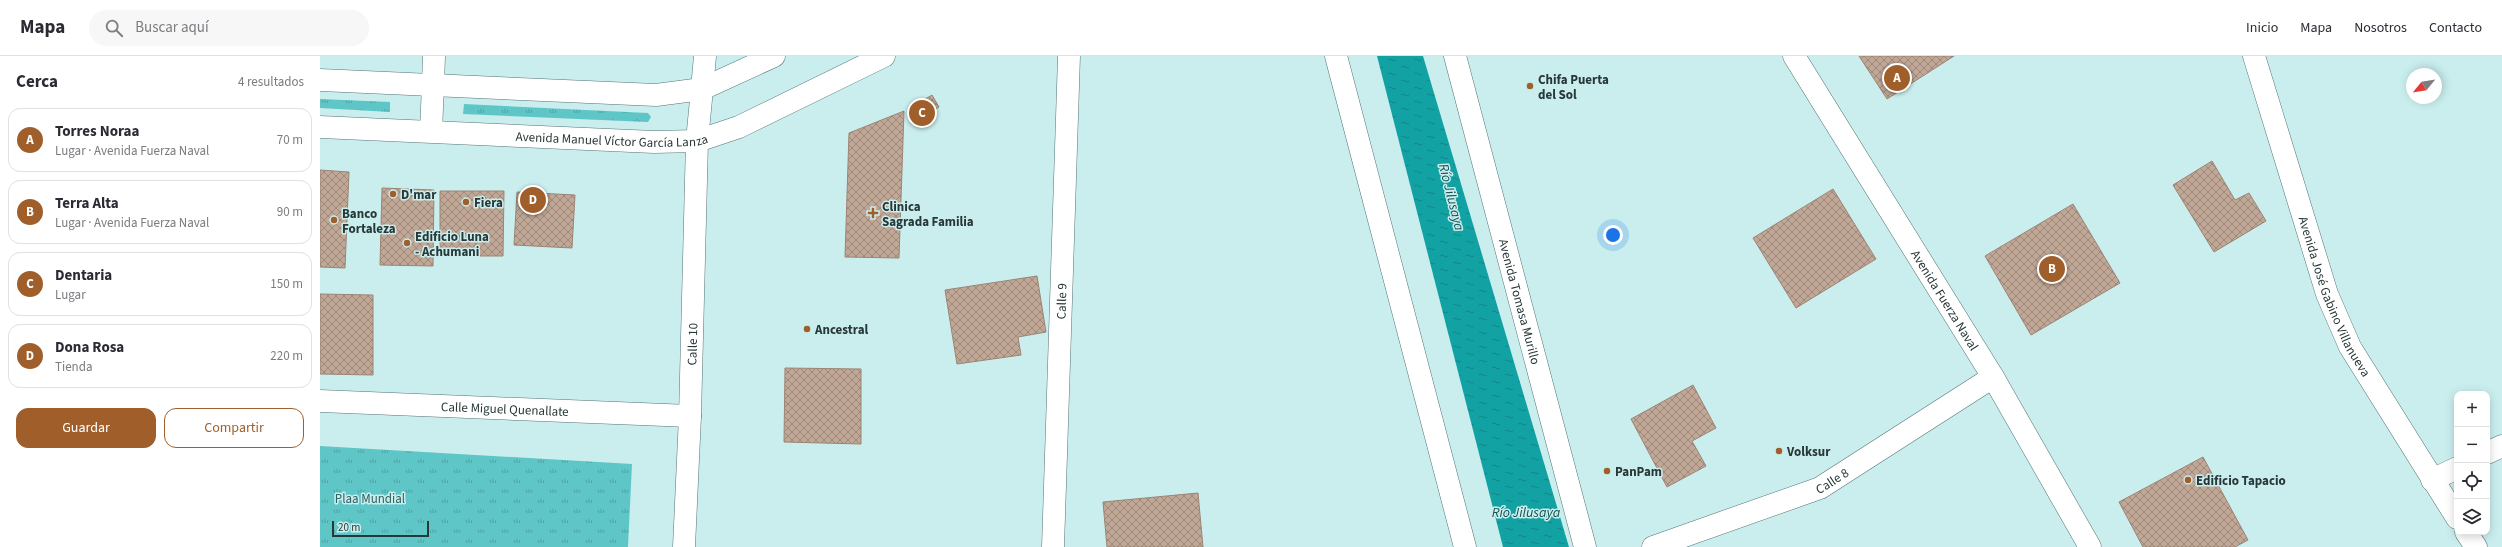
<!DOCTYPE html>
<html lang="es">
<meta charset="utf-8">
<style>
:root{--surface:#fff;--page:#f7f7f7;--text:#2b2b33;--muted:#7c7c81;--line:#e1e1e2;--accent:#a05f2a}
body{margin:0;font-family:"Source Sans 3",sans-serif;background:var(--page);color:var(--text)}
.controls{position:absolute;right:12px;bottom:12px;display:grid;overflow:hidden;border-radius:8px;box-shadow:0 2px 10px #0003}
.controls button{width:36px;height:36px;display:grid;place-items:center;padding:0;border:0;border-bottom:1px solid var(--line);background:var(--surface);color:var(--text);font:20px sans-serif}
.compass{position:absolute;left:2086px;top:12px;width:36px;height:36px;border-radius:50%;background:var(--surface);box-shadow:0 2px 10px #0003;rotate:240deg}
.scale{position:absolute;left:12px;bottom:10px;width:97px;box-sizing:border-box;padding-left:4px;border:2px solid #283737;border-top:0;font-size:11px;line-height:14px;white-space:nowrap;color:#283737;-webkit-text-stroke:3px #caeeee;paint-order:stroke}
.you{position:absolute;left:1293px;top:179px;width:14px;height:14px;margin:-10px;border:3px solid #fff;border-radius:50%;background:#1a73e8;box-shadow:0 0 0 6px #1a73e833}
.badge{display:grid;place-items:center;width:26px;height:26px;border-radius:50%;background:var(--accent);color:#fff;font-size:13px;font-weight:700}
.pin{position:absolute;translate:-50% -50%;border:2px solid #fff;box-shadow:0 1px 4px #0006}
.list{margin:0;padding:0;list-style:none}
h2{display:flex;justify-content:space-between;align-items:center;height:52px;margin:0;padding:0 16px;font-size:17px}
h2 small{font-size:13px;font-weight:400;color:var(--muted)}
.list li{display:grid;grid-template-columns:26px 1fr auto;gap:12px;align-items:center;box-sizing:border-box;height:64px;margin:0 8px 8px;padding:0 8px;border:1px solid var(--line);border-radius:12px}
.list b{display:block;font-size:15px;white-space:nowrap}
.list p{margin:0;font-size:13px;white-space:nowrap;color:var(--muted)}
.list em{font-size:13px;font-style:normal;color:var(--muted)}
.actions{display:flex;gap:8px;padding:12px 16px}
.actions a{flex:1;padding:9px 0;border:1px solid var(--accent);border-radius:12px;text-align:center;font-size:14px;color:var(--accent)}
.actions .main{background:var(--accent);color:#fff}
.icon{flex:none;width:22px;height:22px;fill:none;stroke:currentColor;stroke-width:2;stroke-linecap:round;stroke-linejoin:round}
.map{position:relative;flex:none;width:2182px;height:491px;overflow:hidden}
header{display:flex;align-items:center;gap:24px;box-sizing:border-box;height:56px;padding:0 20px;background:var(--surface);border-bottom:1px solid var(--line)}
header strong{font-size:19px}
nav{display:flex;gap:22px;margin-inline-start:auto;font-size:14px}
.search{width:280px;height:36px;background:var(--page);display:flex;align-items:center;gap:10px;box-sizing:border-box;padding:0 14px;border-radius:22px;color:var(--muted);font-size:15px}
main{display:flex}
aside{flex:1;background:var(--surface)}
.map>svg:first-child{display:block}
.grass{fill:url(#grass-tufts)}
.water{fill:url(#water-ripples)}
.building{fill:url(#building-cross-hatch);stroke:#9c8474}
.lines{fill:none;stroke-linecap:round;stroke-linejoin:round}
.minor-casing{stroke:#547475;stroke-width:23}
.secondary-casing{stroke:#547475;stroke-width:23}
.minor{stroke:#fff;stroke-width:22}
.secondary{stroke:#fff;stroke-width:22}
.poi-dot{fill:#a05f2a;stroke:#caeeee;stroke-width:1.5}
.labels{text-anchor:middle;stroke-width:3;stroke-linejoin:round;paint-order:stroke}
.poi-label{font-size:13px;font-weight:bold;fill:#283737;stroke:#caeeee;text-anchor:start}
.street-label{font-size:13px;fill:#283737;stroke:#caeeee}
.park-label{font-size:13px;fill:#2d6061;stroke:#caeeee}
.water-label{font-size:14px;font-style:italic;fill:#1a4f50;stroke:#caeeee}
</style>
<header>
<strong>Mapa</strong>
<div class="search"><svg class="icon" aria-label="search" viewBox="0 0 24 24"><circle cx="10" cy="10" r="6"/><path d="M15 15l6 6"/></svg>Buscar aquí</div>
<nav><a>Inicio</a><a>Mapa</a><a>Nosotros</a><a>Contacto</a></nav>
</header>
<main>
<aside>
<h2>Cerca<small>4 resultados</small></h2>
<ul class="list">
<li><span class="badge">A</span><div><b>Torres Noraa</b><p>Lugar · Avenida Fuerza Naval</p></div><em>70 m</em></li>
<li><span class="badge">B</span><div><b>Terra Alta</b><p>Lugar · Avenida Fuerza Naval</p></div><em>90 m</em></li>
<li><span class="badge">C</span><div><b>Dentaria</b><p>Lugar</p></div><em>150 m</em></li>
<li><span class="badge">D</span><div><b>Dona Rosa</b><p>Tienda</p></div><em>220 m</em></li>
</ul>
<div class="actions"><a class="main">Guardar</a><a>Compartir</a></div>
</aside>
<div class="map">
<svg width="2182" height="491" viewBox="0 0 2182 491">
<defs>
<pattern id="grass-tufts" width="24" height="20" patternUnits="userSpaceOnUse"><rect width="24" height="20" fill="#5ec6c7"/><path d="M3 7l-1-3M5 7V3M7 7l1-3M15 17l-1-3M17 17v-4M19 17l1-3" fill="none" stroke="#4ea2a2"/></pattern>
<pattern id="water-ripples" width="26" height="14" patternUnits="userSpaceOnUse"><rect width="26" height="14" fill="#12a2a4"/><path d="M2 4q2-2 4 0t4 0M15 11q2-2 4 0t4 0" fill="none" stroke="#118586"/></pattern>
<pattern id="building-cross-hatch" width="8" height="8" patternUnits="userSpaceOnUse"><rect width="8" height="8" fill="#c0a796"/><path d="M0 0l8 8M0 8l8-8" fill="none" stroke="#9c897b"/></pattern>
</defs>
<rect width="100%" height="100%" fill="#caeeee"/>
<path class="grass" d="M0,43l70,3v10l-70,-4z
M144,48l184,9 3,4 -3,5 -185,-8z
M0,390l312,18 -4,83h-308z"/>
<path class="water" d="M1057,0h46l146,491h-66z"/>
<path class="building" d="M1539,0h95l-67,43z
M612,39l7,12 -20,12 -7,-12z
M584,55l-5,147 -54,-1 4,-124z
M1892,105l23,39 14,-7 17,28 -52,31 -41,-67z
M0,114l29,2 -4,96 -25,-1z
M62,132l52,2 -1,76 -53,-1z
M1513,133l43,70 -80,49 -43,-70z
M120,135h64l-1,65h-63z
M197,136l58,3 -3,53 -58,-3z
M1753,148l47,79 -89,52 -46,-79z
M717,220l9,56 -28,5 3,18 -64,9 -12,-74z
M0,238l53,1v80l-53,-1z
M465,312l76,1v75l-77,-2z
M1373,329l23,43 -24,13 14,25 -39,21 -36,-68z
M1883,401l45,83 -13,7h-92l-24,-45z
M878,437l5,54h-96l-4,-45z"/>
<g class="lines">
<g class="minor-casing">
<g id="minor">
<path id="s1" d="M1934,0l73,238 23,53 107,171"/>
<path d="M113,29l1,-29"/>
<path d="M382,33l3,-33"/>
<path id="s2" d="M0,345l370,15"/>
<path d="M2167,397l15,-7"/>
<path d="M2112,424l25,-12"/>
<path d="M2146,476l10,15"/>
<path id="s3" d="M364,491l6,-131 7,-275"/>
<path id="s4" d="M733,491l16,-491"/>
<path id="s5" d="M1333,491l167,-59 173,-111"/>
</g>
</g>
<g class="secondary-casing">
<g id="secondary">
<path d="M1016,0l129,491"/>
<path id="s6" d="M1135,0l130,491"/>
<path id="s7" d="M1474,0l199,321 97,170"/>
<path d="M0,24l336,15 46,-6 72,-33"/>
<path id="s8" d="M0,71l334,15 43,-1 42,-14 145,-71"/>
<path d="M111,75l2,-46"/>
<path d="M377,85l5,-52"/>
</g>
</g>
<use href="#minor" class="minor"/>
<use href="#secondary" class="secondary"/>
</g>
<g class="poi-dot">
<circle cx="1210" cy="30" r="4"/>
<circle cx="73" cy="138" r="4"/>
<circle cx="146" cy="146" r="4"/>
<path d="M551 151h4v4h4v4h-4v4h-4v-4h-4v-4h4z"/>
<circle cx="14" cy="164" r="4"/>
<circle cx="87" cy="187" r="4"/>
<circle cx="487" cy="273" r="4"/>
<circle cx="1459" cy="395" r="4"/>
<circle cx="1287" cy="415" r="4"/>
<circle cx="1868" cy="424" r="4"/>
</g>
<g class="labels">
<g class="poi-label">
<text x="1218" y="28">Chifa Puerta<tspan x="1218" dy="15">del Sol</tspan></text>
<text x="81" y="143">D'mar</text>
<text x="154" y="151">Fiera</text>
<text x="562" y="155">Clinica<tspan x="562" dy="15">Sagrada Familia</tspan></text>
<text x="22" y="162">Banco<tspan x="22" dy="15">Fortaleza</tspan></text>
<text x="95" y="185">Edificio Luna<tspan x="95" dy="15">- Achumani</tspan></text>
<text x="495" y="278">Ancestral</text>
<text x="1467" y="400">Volksur</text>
<text x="1295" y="420">PanPam</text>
<text x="1876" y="429">Edificio Tapacio</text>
</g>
<g class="street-label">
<text dy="5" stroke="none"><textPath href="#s8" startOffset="292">Avenida Manuel Víctor García Lanza</textPath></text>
<text dy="5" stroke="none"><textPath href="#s1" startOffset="254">Avenida José Gabino Villanueva</textPath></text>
<text dy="5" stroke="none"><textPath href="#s7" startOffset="287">Avenida Fuerza Naval</textPath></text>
<text dy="5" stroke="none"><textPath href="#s4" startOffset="246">Calle 9</textPath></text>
<text dy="5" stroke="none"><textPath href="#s6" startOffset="254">Avenida Tomasa Murillo</textPath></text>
<text dy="5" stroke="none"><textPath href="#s3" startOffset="203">Calle 10</textPath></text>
<text dy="5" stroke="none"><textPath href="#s2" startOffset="185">Calle Miguel Quenallate</textPath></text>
<text dy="5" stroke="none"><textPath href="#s5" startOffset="191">Calle 8</textPath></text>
</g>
<g class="park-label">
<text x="50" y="447">Plaa Mundial</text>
</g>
<g class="water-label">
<text transform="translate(1132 141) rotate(76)" y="5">Río Jilusaya</text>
<text x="1206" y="461">Río Jilusaya</text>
</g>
</g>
</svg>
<div class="controls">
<button>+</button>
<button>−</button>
<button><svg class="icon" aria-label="locate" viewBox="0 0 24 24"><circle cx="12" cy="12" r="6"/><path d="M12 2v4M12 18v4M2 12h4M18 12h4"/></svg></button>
<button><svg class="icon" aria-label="layers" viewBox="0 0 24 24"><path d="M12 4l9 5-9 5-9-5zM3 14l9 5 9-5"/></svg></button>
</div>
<svg class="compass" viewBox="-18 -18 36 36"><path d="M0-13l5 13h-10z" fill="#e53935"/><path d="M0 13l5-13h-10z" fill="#7c7c81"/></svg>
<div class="scale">20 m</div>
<div class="you"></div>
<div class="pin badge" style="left:1577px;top:22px">A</div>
<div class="pin badge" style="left:1732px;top:213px">B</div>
<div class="pin badge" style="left:602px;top:57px">C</div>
<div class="pin badge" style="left:213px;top:144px">D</div>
</div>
</main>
